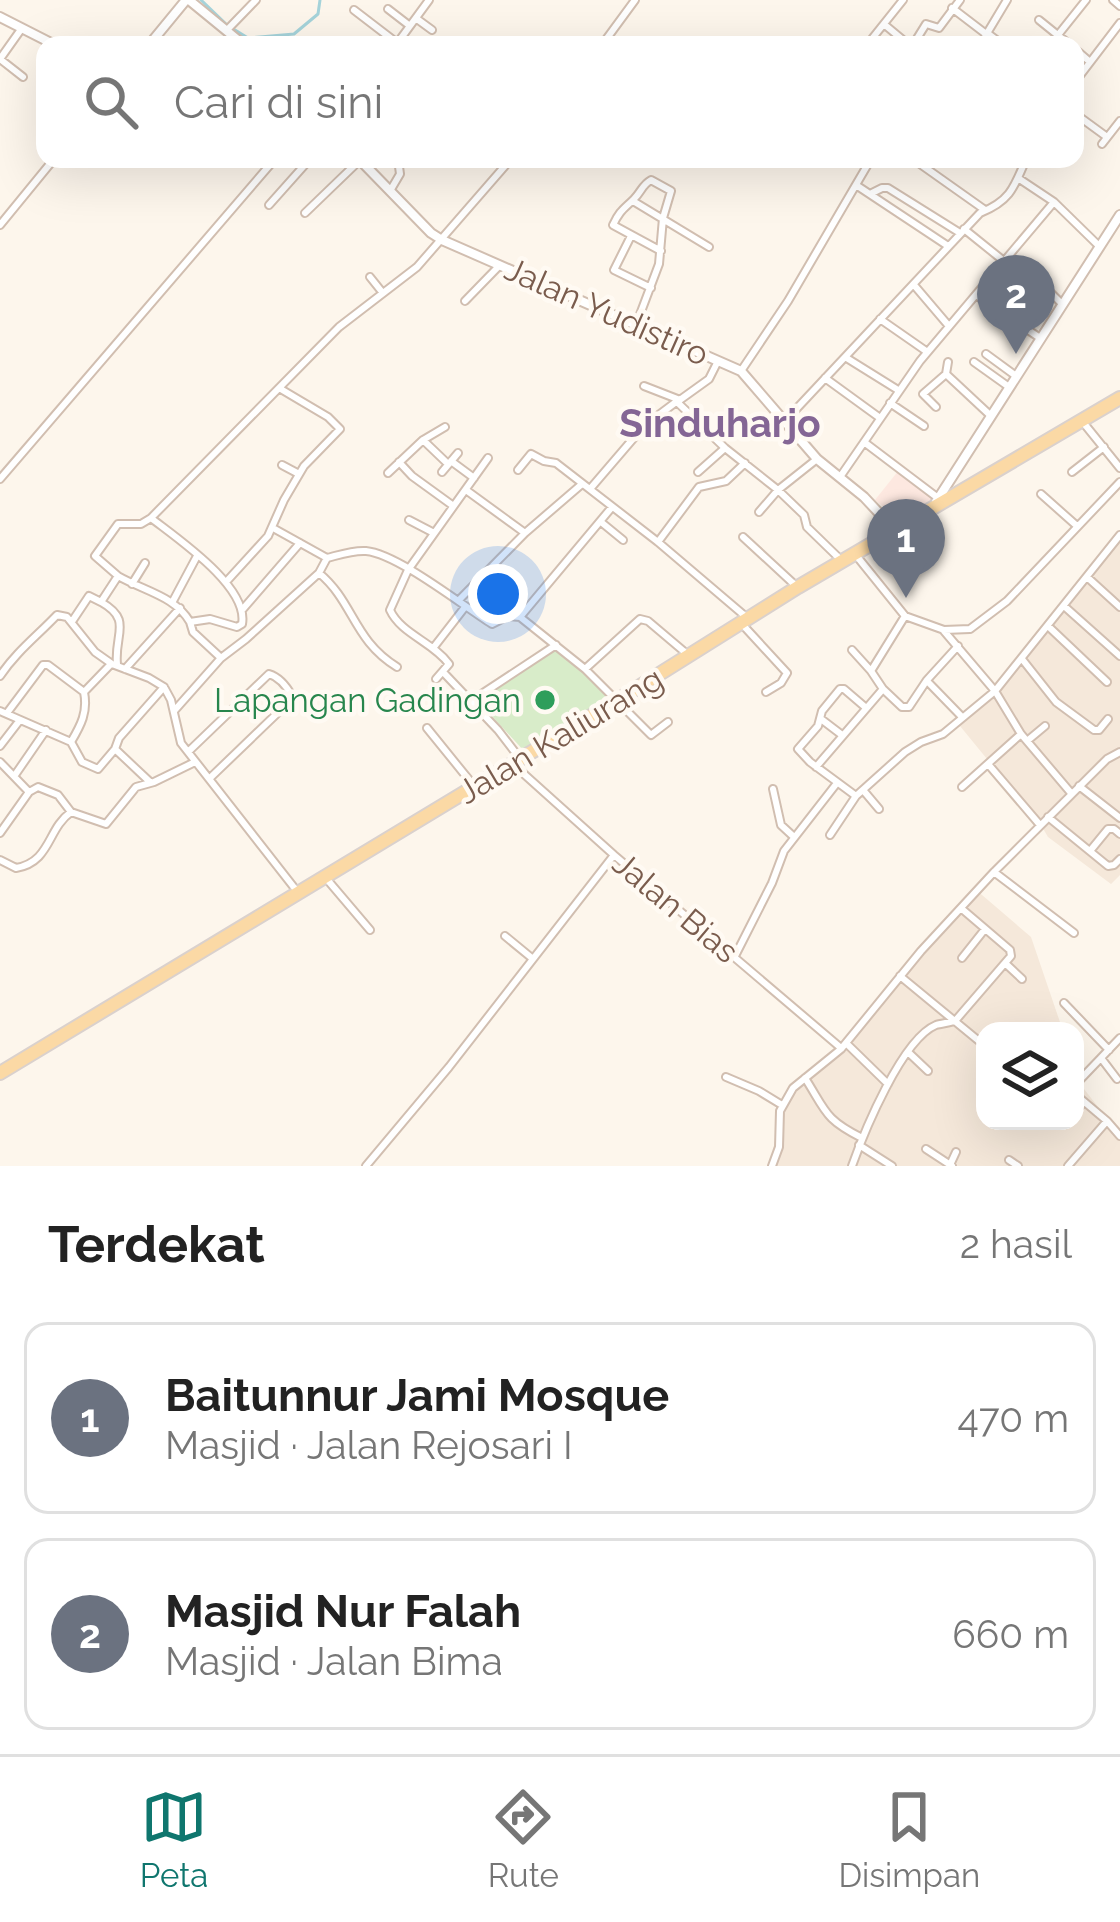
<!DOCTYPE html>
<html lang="id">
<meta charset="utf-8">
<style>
:root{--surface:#fff;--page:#f2f2f2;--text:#222;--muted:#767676;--line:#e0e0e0;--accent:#0f766e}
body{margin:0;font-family:Raleway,sans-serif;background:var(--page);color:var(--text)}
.controls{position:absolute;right:36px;bottom:36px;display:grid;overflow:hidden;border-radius:24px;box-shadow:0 12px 48px #0002}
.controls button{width:108px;height:108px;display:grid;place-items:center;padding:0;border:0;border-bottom:3px solid var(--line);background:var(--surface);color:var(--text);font:60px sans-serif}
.you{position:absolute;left:498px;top:594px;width:42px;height:42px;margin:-30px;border:9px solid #fff;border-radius:50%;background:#1a73e8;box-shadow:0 0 0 18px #1a73e833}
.badge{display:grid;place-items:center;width:78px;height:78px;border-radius:50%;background:var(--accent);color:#fff;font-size:39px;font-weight:700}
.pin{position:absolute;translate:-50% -99px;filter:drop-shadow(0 3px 6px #0008)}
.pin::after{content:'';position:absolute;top:63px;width:42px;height:36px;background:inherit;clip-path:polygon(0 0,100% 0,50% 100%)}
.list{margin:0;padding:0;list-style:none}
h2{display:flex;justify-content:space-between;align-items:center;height:156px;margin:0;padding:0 48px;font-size:51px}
h2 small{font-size:39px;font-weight:400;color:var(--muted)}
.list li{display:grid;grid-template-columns:78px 1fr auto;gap:36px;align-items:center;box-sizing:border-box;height:192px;margin:0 24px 24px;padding:0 24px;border:3px solid var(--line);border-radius:24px}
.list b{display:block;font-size:45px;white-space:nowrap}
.list p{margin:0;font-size:39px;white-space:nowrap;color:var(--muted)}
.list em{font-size:39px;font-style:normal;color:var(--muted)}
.icon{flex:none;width:66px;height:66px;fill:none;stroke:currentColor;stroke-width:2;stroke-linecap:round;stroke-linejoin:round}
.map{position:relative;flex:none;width:1120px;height:1166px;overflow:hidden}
.search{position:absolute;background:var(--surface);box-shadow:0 12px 48px #0002;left:36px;right:36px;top:36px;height:132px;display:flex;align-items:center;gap:30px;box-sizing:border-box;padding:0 42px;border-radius:24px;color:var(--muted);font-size:45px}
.sheet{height:588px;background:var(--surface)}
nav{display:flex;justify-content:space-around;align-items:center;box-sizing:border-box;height:168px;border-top:3px solid var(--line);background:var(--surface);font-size:33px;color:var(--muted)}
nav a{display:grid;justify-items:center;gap:6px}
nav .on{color:var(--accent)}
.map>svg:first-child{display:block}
.residential{fill:#f5e8da}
.commercial{fill:#fde8e0}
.green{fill:#d8ecc9}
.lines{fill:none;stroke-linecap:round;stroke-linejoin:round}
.stream{stroke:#a5d3da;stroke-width:3}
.minor-casing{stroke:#d1beb0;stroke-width:10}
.tertiary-casing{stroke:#d1beb0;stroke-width:12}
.primary-casing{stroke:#dad1cd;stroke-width:16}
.minor{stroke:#fff;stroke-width:6}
.tertiary{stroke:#fff;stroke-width:8}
.primary{stroke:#fbd9a5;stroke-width:12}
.leisure-dot{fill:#2e9e5b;stroke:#fffaf3;stroke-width:4.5}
.labels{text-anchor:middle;stroke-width:9;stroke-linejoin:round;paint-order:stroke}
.street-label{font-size:33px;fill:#7a5c4d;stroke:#fffaf3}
.leisure-label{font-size:33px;fill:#27864d;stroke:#fffaf3;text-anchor:end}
.quarter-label{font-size:39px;font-weight:bold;fill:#846695;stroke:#fffaf3}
</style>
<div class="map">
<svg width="1120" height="1166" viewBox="0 0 1120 1166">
<rect width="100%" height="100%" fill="#fdf6ec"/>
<path class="residential" d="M1120,539v336l-9,9 -63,-47 -7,-12 -81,-99 20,-24 25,-20 26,-30z
M975,889l56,48 32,94h-78v90h90v-58l9,26 36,46v31h-350l14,-72 46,-39z"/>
<path class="commercial" d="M899,470l35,27 -3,9 -33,19 -7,-12 -16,-13z"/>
<path class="green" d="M556,649l57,49 -88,54 -47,-51z"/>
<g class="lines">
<path class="stream" d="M201,0l25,24
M235,30l13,8 46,-4 24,-20 2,-14"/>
<g class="minor-casing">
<path id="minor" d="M1113,0l7,6
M952,8l34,26
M388,9l22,17
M354,10l43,33
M417,19l15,11
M1039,20l31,25
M885,25l24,20
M227,30l29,-30
M987,33l16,12
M1054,40l32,-40
M396,45l33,-45
M602,45l33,-45
M867,45l36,-45
M913,45l13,-21 13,4 21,-28
M980,45l27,-45
M1075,49l15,13
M0,59l22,-31
M0,59l23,18
M1075,82l45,-59
M1075,125l6,-7 26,19
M1102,144l18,-23
M913,159l72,51
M1018,178l36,24 45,44
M856,185l92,61
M390,191l10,-17 -2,-15
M870,194l12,-6h6l72,45
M633,201l76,46
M269,205l41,-46
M305,213l55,-53
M0,225l54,-66
M964,229l41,33
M631,236l-17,34 37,18
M1006,261l39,26 17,17
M370,277l12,15
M914,285l34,40
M976,295l64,43
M465,301l35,-36
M880,319l46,32
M636,325l23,-61 4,-46 8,-27 -20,-11c-9,5 -9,11 -17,19 -10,10 -14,11 -21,26l48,26
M986,354l30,22
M845,357l53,33
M718,361l-9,18 -32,23 48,46 53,42 -19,22
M948,362l-2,12 45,42
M974,362l35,25
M741,371l47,-70 83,-142
M825,378l55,40
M644,386l36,14
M890,403l34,23
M936,407l-13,-13 23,-20
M785,421l195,-208c30,-12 34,-25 46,-54
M1082,421l38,47
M423,440l25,24
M864,442l74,56
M817,459l-39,31 26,25 3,12 35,34
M451,461l23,17
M399,462l13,14 40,29
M282,465l17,9
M518,470l13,-16 13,7 12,2 102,79 87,74
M442,472l16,-19
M698,472l27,-24
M1072,472l32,-25
M388,473l35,-33 22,-13
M840,477l80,-116 134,-159
M0,479l275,-320
M590,489l54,-63 32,-24
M466,490l59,43
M1041,494l36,32
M409,520l25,13
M601,522l22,18
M273,528l54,30c12,-3 26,-8 39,-7 32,3 97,55 126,73l16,-8 12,1 92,-110
M743,537l52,48
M658,542l41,-55 27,-6 19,-18
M855,554l50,62 39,14 26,-1 37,-28 113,-119
M319,573c35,29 34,67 78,94
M118,576l-23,-20 23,-32h23l10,-6 188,-191 78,-60 94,-108
M1087,577l33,30
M226,582l42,-46 16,-36 20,-34 36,-37 -12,-12 -49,-29
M132,584l13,-21
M459,600l66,-67 57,-49
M173,601l24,-45
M101,602c32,18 13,32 16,62
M1064,606l56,50
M242,610l58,-67
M520,617l65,52 66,66 17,-13
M73,620l16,-24 12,6 17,-26c26,15 57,20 72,46l20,-3 27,8 5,-3c7,-37 -64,-85 -91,-106
M190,622l3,10 28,26
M741,623l46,50 -6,10 -15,9
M1049,627l58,55
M944,631l51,60 26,43 50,59
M434,647l31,-40
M852,650l19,21
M1022,659l34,43 38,28h5l9,-11
M125,669l55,-61
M585,669l55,-50 8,2 39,33
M443,672l55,58 20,26
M0,676c16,-24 37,-40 57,-61l10,2 28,35 17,12 37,14 15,9 7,13 10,43 115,147
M436,679l13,-15c-16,-22 -48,-30 -59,-54l18,-40 80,-112
M927,681l35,36
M883,689l-12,-18 34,-55
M471,701l85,-56
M0,711l71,31 11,20 16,7 17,-20 4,-11 45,-51
M174,711l47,-53 25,-19 73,-66 8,-15
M7,713l36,-48h5l36,27
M821,719l21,16
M427,728l47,58
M1027,741l18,-15
M71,742c10,-17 17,-30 13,-50l27,-28
M0,746l20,-26
M115,749l35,33
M189,751l80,-77c10,3 18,13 23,22l-3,6 -79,76
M0,762l29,30
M988,764l52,61
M515,766l99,89 227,193
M816,767l67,-78 19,18h7l18,-27 31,-34
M15,775l31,-45
M1079,786l41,32
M962,787l59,-53
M773,789l8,36 13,12
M863,790l16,19
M856,796l-46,-34 -12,-13 20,-23 4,-15 18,-22h4l21,18
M1048,817l60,49 6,-1 6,-6
M0,833l29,-41 9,-5 20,8 13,17 35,12 30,-37 18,-5 41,-20
M830,835l26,-39 49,-44 16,-10 22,-8 52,-43 125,-156
M1090,851l18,-22h6l6,5
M0,860l16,8c35,-6 31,-39 55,-56
M994,872l80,61
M325,877l45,53
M505,936l28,23
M735,956l37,-73 12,-32 53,-68
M962,958l23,-29
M1005,963l17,16
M900,976l85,70
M1064,1003l45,47
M846,1043l42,41
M909,1053l19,18
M1101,1058l16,21
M726,1077l33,14 23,14
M805,1078c21,33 19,41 57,60
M1075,1085l45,-47
M1075,1094l32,27 13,15
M1075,1112l9,-10
M1062,1125l4,-4
M859,1145l33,21
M926,1149l26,17
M1009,1160l9,6
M950,1165l6,-13
M366,1166l83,-99 165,-212
M772,1166l7,-19 1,-36 13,-23 48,-39 80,-98 73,-79 113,-113 13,-7
M852,1166c12,-34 50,-127 84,-141 3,-1 16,-3 19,-4l56,-65 -1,-6 -48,-41
M1068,1166l39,-45"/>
</g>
<g class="tertiary-casing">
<path id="tertiary" d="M189,0l55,45
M0,17l55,28
M149,45l37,-45
M359,159l72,74 11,7 299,131 76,88 47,38 30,32
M936,502l184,-287"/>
</g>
<g class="primary-casing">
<path id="primary" d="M0,1073l621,-375 177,-111 322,-189"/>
</g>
<use href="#minor" class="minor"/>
<use href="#tertiary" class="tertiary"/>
<use href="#primary" class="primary"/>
</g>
<circle class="leisure-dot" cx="545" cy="700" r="12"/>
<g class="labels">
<g class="street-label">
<text transform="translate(607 311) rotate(24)" y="12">Jalan Yudistiro</text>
<text transform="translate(560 735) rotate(-31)" y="12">Jalan Kaliurang</text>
<text transform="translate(676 907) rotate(40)" y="12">Jalan Bias</text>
</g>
<g class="leisure-label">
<text x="521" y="712">Lapangan Gadingan</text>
</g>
<g class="quarter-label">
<text x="720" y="437">Sinduharjo</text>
</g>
</g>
</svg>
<div class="controls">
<button><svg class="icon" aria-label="layers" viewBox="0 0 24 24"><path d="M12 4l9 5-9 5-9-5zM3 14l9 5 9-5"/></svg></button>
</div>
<div class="you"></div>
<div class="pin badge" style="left:906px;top:598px;background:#6b7280">1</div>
<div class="pin badge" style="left:1016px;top:354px;background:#6b7280">2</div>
<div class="search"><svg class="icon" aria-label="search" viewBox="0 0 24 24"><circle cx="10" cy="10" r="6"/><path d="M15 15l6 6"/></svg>Cari di sini</div>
</div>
<section class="sheet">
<h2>Terdekat<small>2 hasil</small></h2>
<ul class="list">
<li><span class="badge" style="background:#6b7280">1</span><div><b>Baitunnur Jami Mosque</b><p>Masjid · Jalan Rejosari I</p></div><em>470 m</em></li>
<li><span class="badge" style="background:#6b7280">2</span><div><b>Masjid Nur Falah</b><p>Masjid · Jalan Bima</p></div><em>660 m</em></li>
</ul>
</section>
<nav>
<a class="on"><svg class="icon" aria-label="map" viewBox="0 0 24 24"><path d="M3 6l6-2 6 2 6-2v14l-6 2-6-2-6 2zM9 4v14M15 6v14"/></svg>Peta</a>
<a><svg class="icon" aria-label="directions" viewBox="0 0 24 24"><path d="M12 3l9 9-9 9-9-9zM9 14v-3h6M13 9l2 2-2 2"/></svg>Rute</a>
<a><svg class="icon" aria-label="saved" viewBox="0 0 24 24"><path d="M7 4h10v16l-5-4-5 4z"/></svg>Disimpan</a>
</nav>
